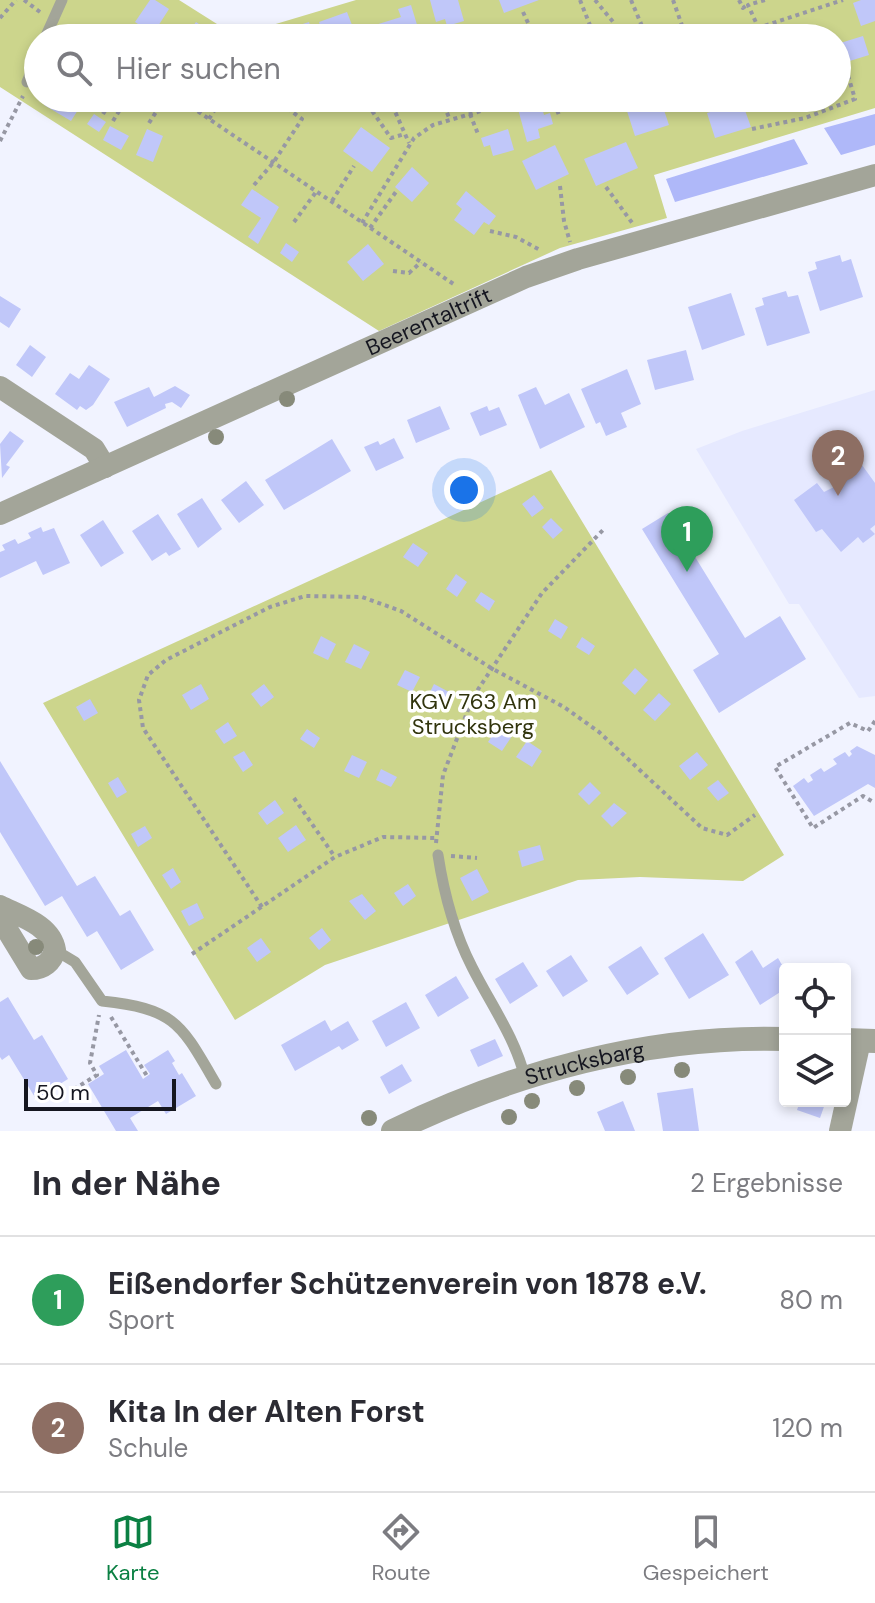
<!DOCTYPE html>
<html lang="de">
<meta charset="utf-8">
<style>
:root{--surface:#fff;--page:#f2f2f3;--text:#2b2b33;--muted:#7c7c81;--line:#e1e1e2;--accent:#0b8043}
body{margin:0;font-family:"DM Sans",sans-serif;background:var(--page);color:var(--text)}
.controls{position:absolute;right:24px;bottom:24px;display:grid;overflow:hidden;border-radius:8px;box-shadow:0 4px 12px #0003}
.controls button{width:72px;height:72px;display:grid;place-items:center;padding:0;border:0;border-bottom:2px solid var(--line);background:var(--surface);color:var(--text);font:40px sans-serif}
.scale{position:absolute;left:24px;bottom:20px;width:152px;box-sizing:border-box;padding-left:8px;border:4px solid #151620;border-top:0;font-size:22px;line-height:28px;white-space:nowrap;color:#151620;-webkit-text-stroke:6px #fff;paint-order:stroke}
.you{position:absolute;left:464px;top:490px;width:28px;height:28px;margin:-20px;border:6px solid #fff;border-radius:50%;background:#1a73e8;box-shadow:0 0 0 12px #1a73e833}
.badge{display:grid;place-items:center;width:52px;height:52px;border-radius:50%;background:var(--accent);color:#fff;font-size:26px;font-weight:700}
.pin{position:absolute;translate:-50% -66px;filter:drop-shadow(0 2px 4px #0008)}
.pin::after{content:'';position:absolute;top:42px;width:28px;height:24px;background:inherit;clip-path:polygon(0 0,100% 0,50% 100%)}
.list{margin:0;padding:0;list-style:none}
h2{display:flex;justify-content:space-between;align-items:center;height:104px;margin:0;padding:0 32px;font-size:34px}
h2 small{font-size:26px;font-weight:400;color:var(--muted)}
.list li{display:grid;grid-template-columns:52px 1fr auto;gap:24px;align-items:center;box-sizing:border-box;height:128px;padding:0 32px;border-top:2px solid var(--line)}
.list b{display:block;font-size:30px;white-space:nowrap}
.list p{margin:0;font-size:26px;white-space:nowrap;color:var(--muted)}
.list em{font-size:26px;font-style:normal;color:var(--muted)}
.icon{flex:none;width:44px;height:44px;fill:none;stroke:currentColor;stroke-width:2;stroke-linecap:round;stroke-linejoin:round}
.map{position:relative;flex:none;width:875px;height:1131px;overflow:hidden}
.search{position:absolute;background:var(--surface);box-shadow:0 4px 12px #0003;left:24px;right:24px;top:24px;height:88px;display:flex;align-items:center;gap:20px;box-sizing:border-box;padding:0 28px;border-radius:44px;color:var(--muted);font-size:30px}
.sheet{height:360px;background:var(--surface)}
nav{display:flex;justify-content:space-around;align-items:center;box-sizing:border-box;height:112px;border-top:2px solid var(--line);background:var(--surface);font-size:22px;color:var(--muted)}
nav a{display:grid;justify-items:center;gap:4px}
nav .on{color:var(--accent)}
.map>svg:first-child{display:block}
.built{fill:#e6e9ff}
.green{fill:#ccd58c;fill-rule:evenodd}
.water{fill:#afb8f9}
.building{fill:#c0c7f9}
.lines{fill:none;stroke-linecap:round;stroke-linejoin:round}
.path{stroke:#9798a4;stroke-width:4;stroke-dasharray:4 4;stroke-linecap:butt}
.service{stroke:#a3a599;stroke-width:11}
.minor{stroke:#a3a599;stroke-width:22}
.tertiary{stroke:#a3a599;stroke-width:24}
.tree{fill:#878a7a}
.labels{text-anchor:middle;stroke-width:7;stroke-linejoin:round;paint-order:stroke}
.street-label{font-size:22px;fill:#151620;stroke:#fff}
.park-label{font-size:22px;fill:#31340d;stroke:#fff}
</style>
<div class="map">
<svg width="875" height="1131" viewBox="0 0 875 1131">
<rect width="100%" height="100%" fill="#f1f3ff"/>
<path class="built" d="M875,390v306l-16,2 -60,-94h-10l-93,-155 46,-18z"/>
<path class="green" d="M0,0h179l57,36 120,-36h519v108l-221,67 13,43 -107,30 -181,83 -379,-244zM38,38h799v60h-799z
M551,470l233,385 -41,26 -103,-4 -62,3 -253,85 -90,55 -192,-317z"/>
<path class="water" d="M875,114v31l-34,10 -17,-27z
M794,139l14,25 -133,38 -9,-23z"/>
<path class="building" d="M150,0h5l14,9 -16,25 -18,-12z
M430,0h28l6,21 -17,5 -2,-7 -9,3z
M499,0h40l-35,13z
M861,0h14v21l-14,5 -8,-23z
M411,5l7,23 -8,3 2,7h-36l-4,-12 29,-9 -3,-8z
M347,12l10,26h-33l-5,-16z
M196,22l23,16h-24l-7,-5z
M309,22l5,16h-31l-2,-7z
M863,36l6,19 -32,10v-21z
M48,98h29l6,4 -12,19 -27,-16z
M660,98l9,27 -34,11 -9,-28z
M742,102l9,25 -36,11 -8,-25z
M541,104l3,11 6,-2 3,11 -15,5 2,9 -13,4 -9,-33z
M94,114l12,8 -7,10 -12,-8z
M110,126l19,10 -8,14 -18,-10z
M361,127l29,21 -18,24 -29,-21z
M147,129l16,7 -10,26 -17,-7z
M508,129l6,21 -21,6 -3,-11 -6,2 -3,-9z
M626,142l12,26 -42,18 -12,-27z
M555,145l14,29 -33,16 -14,-29z
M412,167l17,16 -17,19 -17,-15z
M252,189l27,18 -21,37 -10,-7 13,-19 -20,-13z
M466,191l30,25 -7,9 -5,-3 -10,13 -20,-15 8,-11 -6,-5z
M286,243l13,9 -7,10 -12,-9z
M368,244l16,20 -21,17 -16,-19z
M840,255l2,7 9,-3 12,38 -43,14 -12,-39 9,-3 -2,-7z
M786,291l2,6 10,-2 12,38 -43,13 -12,-38 9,-3 -2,-7z
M731,293l14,42 -43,15 -14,-43z
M0,296l21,13 -12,19 -9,-6z
M30,345l16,12 -14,20 -16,-12z
M686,350l8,30 -39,10 -8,-30z
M89,365l21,14 -17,26 -7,5 -6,-4 -3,4 -22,-16 15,-21 9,6z
M627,369l14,35 -20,9 6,14 -21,9 -6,-14 -4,2 -15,-35z
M175,386l15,9 -9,13 -9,-6 -7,2 1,4 -39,19 -13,-25 35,-15 5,10z
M536,387l9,18 24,-12 16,34 -45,22 -22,-54z
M440,406l10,23 -34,14 -9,-23z
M487,406l2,5 10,-4 8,18 -27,11 -10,-23z
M10,431l14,10 -18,24 4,2 -8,11 -2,-34z
M394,438l10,20 -28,13 -12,-24 14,-6 2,4z
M332,439l19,32 -67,39 -19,-30z
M849,447l26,36v42l-5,4 5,5 -12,9 -5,-6 -17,15 -19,-23 -6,3 -22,-32 23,-17 7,9 16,-8 -11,-22z
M246,481l18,24 -25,18 -18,-23z
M534,495l10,13 -12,9 -10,-13z
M202,498l20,31 -24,19 -21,-34z
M668,513l77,125 35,-22 26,43 -87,54 -26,-43 26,-16 -77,-125z
M158,514l23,35 -12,7 -3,-4 -14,9 -20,-30z
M551,518l12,12 -10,9 -11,-12z
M103,520l21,33 -23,14 -21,-32z
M41,527l2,5 11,-4 16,35 -27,12 -7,-14 -36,17v-26l5,-2 -3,-5 13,-6 3,5 13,-6 -3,-5z
M413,543l15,10 -10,14 -15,-10z
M456,574l11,8 -10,15 -11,-8z
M481,592l14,9 -6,10 -14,-10z
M555,619l13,8 -7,12 -13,-8z
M321,636l15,8 -8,16 -15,-7z
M582,637l13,9 -6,9 -13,-8z
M354,644l16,8 -9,17 -16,-7z
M635,668l13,12 -13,15 -13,-12z
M405,670l15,7 -8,15 -15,-7z
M201,684l8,15 -18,11 -9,-15z
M264,684l10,13 -13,10 -10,-13z
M434,684l15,8 -9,16 -14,-8z
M659,693l12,11 -16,17 -12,-11z
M90,699l8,14 -14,8 -8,-14z
M228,722l9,14 -13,8 -9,-13z
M498,727l14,9 -10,15 -14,-9z
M307,729l13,9 -6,10 -14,-9z
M527,741l15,10 -10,16 -16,-10z
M857,746l18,9v33l-7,-4 -54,32 -21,-30 11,-8 4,5 5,-3 -3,-5 11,-7 3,4 13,-8 -4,-5 12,-7 4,5 3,-3 -2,-3z
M244,751l9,14 -10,7 -10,-15z
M697,752l11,13 -18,15 -11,-14z
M352,755l15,7 -8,16 -15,-7z
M0,761l77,125 18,-10 25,40 10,-6 24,40 -33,20 -24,-39 -10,6 -25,-41 -17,10 -45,-74z
M381,769l16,8 -6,10 -15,-7z
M118,777l9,15 -10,6 -9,-15z
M718,780l11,13 -11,8 -11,-13z
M590,782l11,11 -12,12 -11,-11z
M275,800l9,13 -17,12 -9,-12z
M614,803l13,10 -15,14 -11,-11z
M296,825l10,15 -18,12 -10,-14z
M145,826l7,12 -14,9 -7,-13z
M540,845l4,15 -22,7 -4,-16z
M173,868l8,14 -10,7 -9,-14z
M477,869l12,23 -17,9 -12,-23z
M408,884l8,12 -13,10 -9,-13z
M362,894l14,17 -11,9 -16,-19z
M197,903l7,15 -15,8 -8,-15z
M322,928l9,12 -12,10 -10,-12z
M703,933l26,42 -40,24 -25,-41z
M261,938l10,14 -14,10 -10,-14z
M641,946l18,28 -32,21 -19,-28z
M752,950l11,18 15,-10 7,12v19l-25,16 -25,-43z
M571,955l17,26 -25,16 -17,-26z
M523,962l15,24 -28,18 -15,-25z
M456,976l13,22 -31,19 -13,-22z
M8,997l26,43 8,-5 26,44 -32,20 -27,-44 -7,5 -2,-3v-55z
M406,1002l14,26 -34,19 -14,-26z
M325,1020l6,11 17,-10 11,19 -17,10 -3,-4 -44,25 -14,-26z
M495,1039l8,17 -25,11 -8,-17z
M126,1050l17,29 7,-5 -6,-9 24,-15 7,11 -3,2 7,12 3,-2 14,23 -30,18 -8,-13 -28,17 8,13h-22l-28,-47 16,-10 -5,-8z
M402,1064l10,17 -23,13 -9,-17z
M693,1088l6,43h-36l-6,-38z
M623,1101l12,30h-30l-8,-19z
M800,1101h26l-6,17 -23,-8z"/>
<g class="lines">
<path class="path" d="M24,0l16,12
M580,0l15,38
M595,0l19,23 5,15
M631,0l16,38
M673,0l11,31 7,7
M739,0l4,8 4,-3
M523,12l12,26
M0,18l16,-18
M65,27l18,11
M759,29l-11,-24 17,-5
M455,33l2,5
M168,38l2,-2
M727,38l116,-38
M178,98l277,187
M363,98l28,40 14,-4
M389,98l20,45
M441,98l9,22
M482,98l4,11
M556,113l26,-10 -1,-5
M103,114l10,-16
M470,114l8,20
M209,119l13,-21
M113,121l14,-23
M149,123l16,-25
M752,129l53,-11 50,-19 -11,-37
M0,141l23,-45
M254,185l19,-22 29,-44 -22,-16
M560,186l4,35 6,21
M606,187l27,37
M332,201l22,-35
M294,222l22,-30
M362,223l52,-85 19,-13 92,-27
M370,228l28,-39
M490,231l26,6 24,13
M393,271l16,2 12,-11
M875,721l-7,10 -18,-8 -75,44 38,61 50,-32 12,7
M294,798l41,59
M436,843l7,-68 30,-78 69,-104 61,-63
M451,856l26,2
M262,907l-119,-179 -4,-28 9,-25 18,-15 104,-53 35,-11 57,1 39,14 90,57 73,39 35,25 103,96 25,7 28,-20
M192,954l143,-97 48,-20 53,1
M111,1017l36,59
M82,1094l-7,1 -4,-4 26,-16 -7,-12 9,-48"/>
<path class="service" d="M45,38l17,-38
M27,82l11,-27
M438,855c6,39 16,77 34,112 19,38 43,70 53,111
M55,950l20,12 27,39c74,8 79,23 114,83"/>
<g class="minor">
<path d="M0,387l94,62 11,18"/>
<path id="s1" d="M0,514l526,-237 52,-18 297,-84"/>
<path d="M0,906c20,10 51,19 55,44 -3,12 -12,19 -24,19l-31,-51"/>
<path d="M840,1131l20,-90"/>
</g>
<g class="tertiary">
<path d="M845,1040l30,1"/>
<path id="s2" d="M393,1131c121,-59 256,-96 392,-92"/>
</g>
</g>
<g class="tree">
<circle cx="287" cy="399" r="8"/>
<circle cx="216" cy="437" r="8"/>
<circle cx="36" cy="947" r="8"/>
<circle cx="682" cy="1070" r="8"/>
<circle cx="628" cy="1077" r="8"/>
<circle cx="577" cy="1088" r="8"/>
<circle cx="532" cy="1101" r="8"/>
<circle cx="509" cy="1117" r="8"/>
<circle cx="369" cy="1118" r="8"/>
</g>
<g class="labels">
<g class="street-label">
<text dy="8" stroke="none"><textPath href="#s1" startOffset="470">Beerentaltrift</textPath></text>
<text dy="8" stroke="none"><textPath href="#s2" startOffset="204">Strucksbarg</textPath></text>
</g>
<g class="park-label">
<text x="473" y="709">KGV 763 Am<tspan x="473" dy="25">Strucksberg</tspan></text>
</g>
</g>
</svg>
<div class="controls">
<button><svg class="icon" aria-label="locate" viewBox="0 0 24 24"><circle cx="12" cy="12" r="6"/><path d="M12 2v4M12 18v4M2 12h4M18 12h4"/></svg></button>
<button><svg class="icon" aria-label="layers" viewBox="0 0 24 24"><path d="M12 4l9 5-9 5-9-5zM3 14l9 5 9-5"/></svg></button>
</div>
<div class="scale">50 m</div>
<div class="you"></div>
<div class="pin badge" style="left:687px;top:572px;background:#2e9e5b">1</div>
<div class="pin badge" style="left:838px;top:496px;background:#8d6e63">2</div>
<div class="search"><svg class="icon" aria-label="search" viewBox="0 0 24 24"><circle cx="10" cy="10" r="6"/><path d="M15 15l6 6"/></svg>Hier suchen</div>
</div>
<section class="sheet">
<h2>In der Nähe<small>2 Ergebnisse</small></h2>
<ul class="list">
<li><span class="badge" style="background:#2e9e5b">1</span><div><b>Eißendorfer Schützenverein von 1878 e.V.</b><p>Sport</p></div><em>80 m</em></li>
<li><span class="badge" style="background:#8d6e63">2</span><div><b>Kita In der Alten Forst</b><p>Schule</p></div><em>120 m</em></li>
</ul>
</section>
<nav>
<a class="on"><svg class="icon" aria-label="map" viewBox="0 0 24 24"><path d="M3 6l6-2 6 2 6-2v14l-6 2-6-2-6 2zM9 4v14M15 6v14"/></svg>Karte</a>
<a><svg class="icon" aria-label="directions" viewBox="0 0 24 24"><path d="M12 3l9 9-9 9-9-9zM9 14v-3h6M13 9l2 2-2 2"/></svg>Route</a>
<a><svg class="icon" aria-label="saved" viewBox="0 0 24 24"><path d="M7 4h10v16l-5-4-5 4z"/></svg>Gespeichert</a>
</nav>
